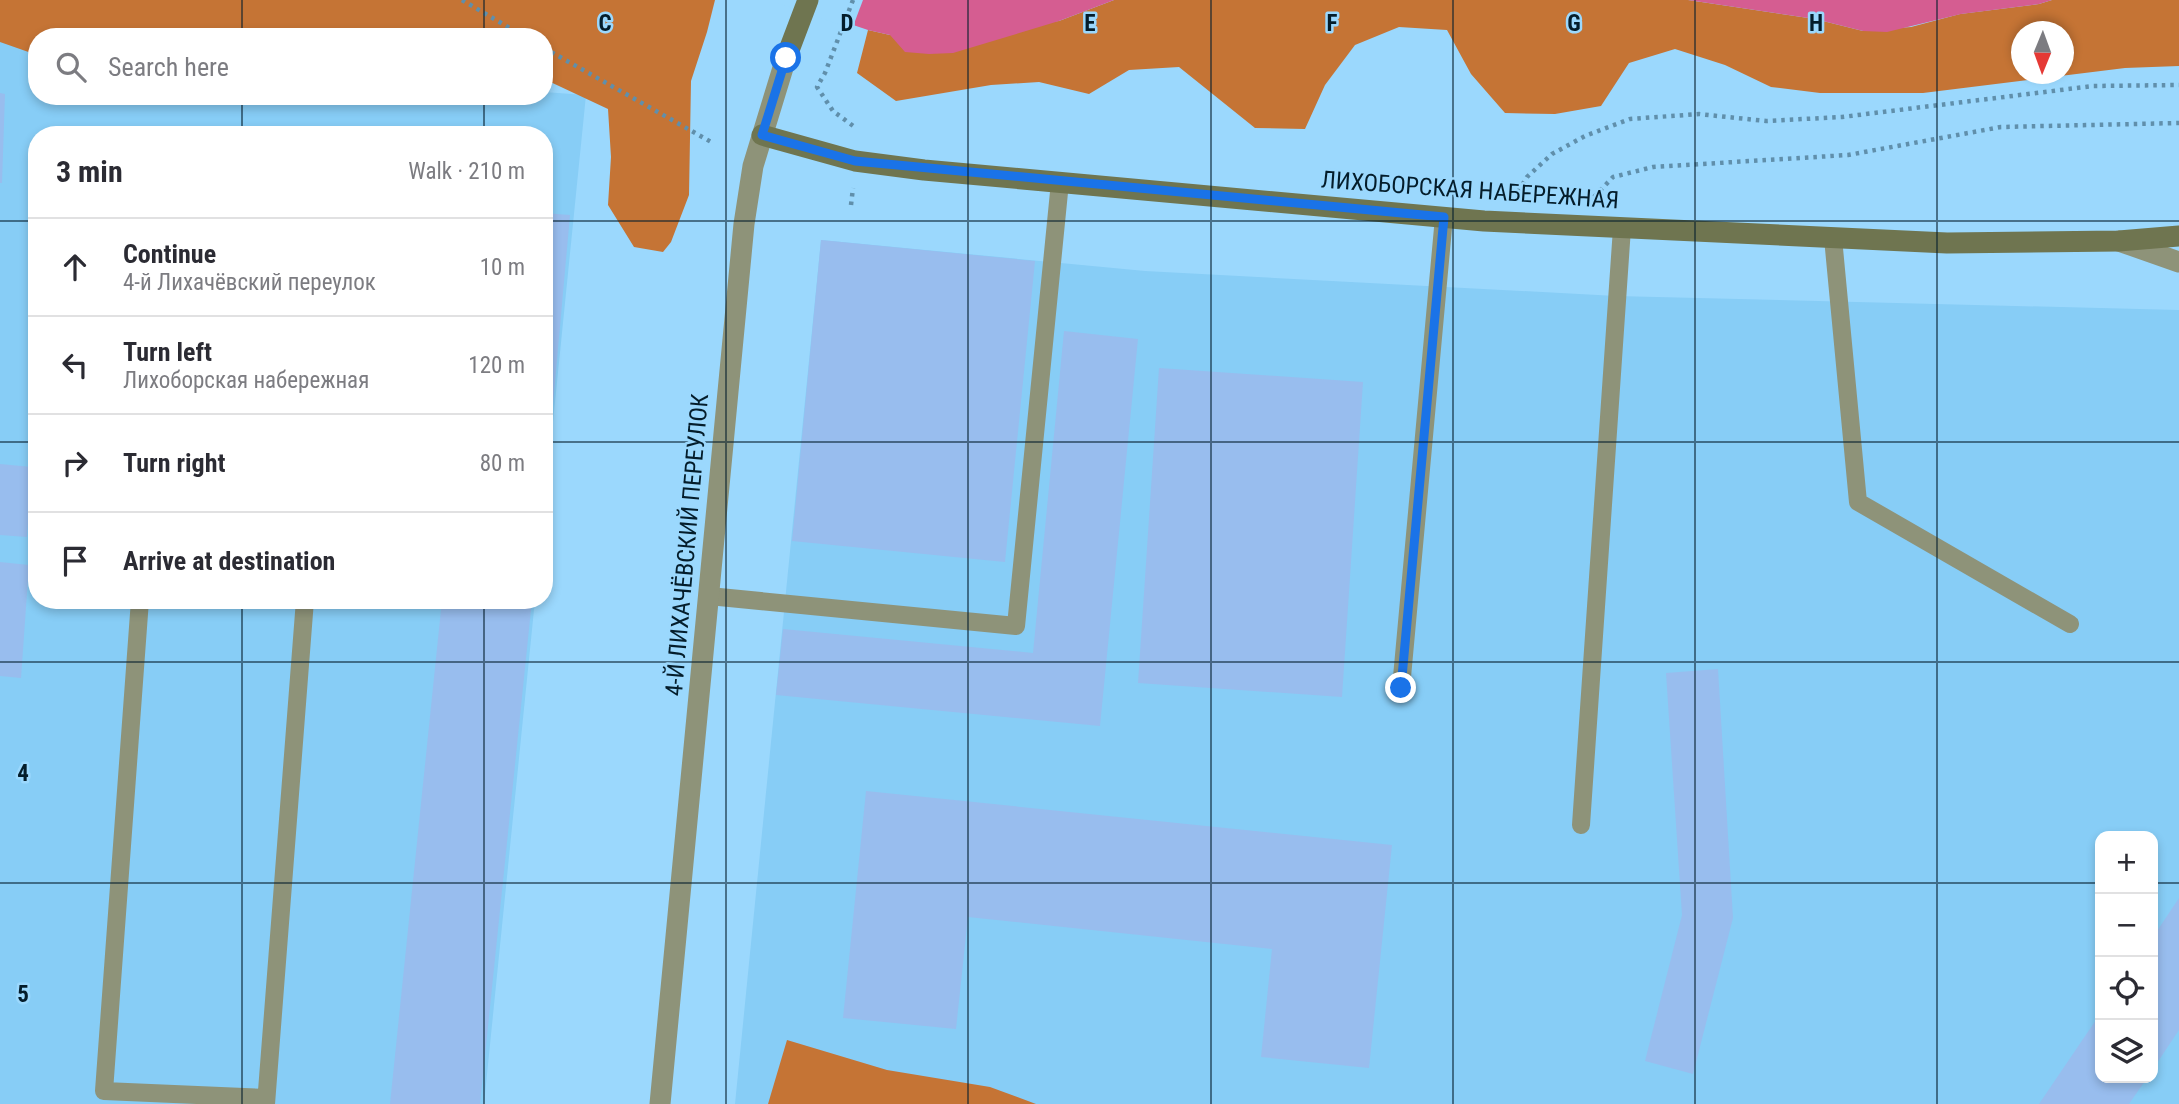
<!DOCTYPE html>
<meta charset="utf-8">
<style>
:root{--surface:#fff;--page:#f2f2f3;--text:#2b2b33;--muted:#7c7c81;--line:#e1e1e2}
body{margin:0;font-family:"Roboto Condensed",sans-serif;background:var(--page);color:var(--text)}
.controls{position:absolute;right:21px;bottom:21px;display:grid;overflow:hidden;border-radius:14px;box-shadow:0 4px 10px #0003}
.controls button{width:63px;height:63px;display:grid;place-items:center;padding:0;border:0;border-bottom:2px solid var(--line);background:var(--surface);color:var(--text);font:35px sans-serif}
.compass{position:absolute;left:2011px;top:21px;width:63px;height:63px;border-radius:50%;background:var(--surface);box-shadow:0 4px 10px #0003;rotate:181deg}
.stop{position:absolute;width:21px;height:21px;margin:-16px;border:5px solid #1a73e8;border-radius:50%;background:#fff}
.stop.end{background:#1a73e8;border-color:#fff;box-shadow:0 2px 7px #0008}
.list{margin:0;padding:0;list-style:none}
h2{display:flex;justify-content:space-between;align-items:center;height:91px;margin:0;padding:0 28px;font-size:30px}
h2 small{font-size:23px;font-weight:400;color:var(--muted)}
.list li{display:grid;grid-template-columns:46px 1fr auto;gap:21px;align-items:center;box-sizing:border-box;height:98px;padding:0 28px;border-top:2px solid var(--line)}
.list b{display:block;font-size:26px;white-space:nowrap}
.list p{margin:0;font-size:23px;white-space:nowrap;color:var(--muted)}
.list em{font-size:23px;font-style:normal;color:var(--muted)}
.icon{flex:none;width:38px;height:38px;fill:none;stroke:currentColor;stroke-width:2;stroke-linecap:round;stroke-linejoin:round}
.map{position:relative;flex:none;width:2179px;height:1104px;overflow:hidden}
.search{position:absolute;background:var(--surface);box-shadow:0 4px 10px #0003;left:28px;top:28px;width:525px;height:77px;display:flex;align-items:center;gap:18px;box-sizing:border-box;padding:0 24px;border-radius:28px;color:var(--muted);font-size:26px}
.panel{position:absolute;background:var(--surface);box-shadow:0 4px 10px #0003;left:28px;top:126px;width:525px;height:483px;border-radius:28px}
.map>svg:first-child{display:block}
.built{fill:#87cdf6;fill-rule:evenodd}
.forest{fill:#c57435;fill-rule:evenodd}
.water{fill:#d55d91}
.pier{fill:#9bd8fd}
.building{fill:#98bdee}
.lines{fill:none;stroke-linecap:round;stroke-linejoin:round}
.path{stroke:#608fab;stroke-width:4.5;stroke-dasharray:3.5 5;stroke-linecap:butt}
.lane{stroke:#8e9379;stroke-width:18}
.street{stroke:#8e9379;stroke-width:21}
.secondary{stroke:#6f7550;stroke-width:21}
.route{stroke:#1a73e8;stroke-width:9}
.grid{fill:none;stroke:#041d2b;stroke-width:2;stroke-opacity:0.55}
.labels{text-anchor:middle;stroke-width:5;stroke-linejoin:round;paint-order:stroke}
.street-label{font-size:24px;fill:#041d2b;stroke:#9bd8fd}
.grid-label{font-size:23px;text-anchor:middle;font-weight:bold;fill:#041d2b;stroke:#9bd8fd;stroke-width:5;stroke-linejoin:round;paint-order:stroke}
</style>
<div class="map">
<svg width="2179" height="1104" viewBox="0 0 2179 1104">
<rect width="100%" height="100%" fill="#9bd8fd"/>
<path class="built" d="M0,0l37,37v59h507v-4l42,3 -42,416v-376h-507v465h498l-51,504h-484z
M821,240l324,31 471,25 563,14v794h-1444zM2100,836h53v242h-53z"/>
<path class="forest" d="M0,0h715l-8,32 -16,49 -2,114 -18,47 -8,10 -29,-5 -26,-42 3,-48 -3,-48 -64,-30v-42h-507v18l-37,-13z
M1114,0h574l127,19 48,12 48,-4 49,-13 79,-10 13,-4h127v66l-54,2 -202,25h-103l-49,-6 -46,-22 -50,-16 -46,14 -28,43 -46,8 -50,-1 -34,-39 -24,-44 -48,-3 -44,18 -30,40 -20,44 -50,-1 -76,-61 -50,3 -40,24 -50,-12 -48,3 -95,16 -39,-28 11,-43 22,5 169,-14zM2022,32h42v42h-42z
M787,1040l100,30 103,17 46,17h-268z"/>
<path class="water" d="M779,0h335l-55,21 -106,32 -24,1 -24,-2 -15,-17 -22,-5z
M1688,0h364l-13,4 -78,10 -74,18 -24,-1 -48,-12z"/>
<path class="pier" d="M776,0h87l-11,29 -74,-26z"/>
<path class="building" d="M0,93l5,1 -3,89h-2z
M544,213l26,2 -24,268h-2z
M821,240l214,21 -30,301 -213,-21z
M1064,331l74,8 -38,387 -324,-31 7,-66 250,24z
M1159,368l204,14 -21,315 -204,-14z
M0,464l32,3 -5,70 -27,-2z
M0,562l29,3 -8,113 -21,-2z
M442,600h90l-52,504h-90z
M1718,669l15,249 -40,156 -48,-13 37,-146 -16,-242z
M866,791l526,54 -23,223 -108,-11 11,-108 -304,-32 -12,112 -113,-11z
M2179,898v132l-26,39v-132z
M2100,1014v64h47l-18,26h-90z"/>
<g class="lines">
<path class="path" d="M462,0l63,37
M853,0l-28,73 -8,14 16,24 23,17
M544,48l169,95
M1518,192l9,-15 25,-23 33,-18 45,-17 69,-5 67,7 76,-4 251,-31 86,-1
M1594,197l19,-20 40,-10 195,-12 153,-28 178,-4
M851,205l2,-17"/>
<path class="lane" d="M1833,238l25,264 212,122
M709,596l307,30 44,-444
M140,600l-36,491 162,7
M1401,688l43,-471
M1581,825l41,-597
M266,1104l39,-504"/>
<path class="street" d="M2119,241l60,21
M660,1104l84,-880 9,-58 33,-108"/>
<path class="secondary" d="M786,58l22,-58
M762,135l93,26 69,9 560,51 463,22 172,-2 60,-5"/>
</g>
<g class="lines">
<path class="route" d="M786,58l-24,77 93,26 589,56 -43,471"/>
</g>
<path class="grid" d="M242,0v37M484,0v37M726,0v1104M968,0v1104M1211,0v1104M1453,0v1104M1695,0v1104M1937,0v1104M242,96v39M484,96v39M0,221h37M544,221h1635M0,442h37M544,442h1635M242,600v504M484,600v504M0,662h2179M0,883h2100M2153,883h26"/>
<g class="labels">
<g class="street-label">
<text transform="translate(1470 190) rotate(4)" y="8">ЛИХОБОРСКАЯ НАБЕРЕЖНАЯ</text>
<text transform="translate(687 545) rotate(-85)" y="8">4-Й ЛИХАЧЁВСКИЙ ПЕРЕУЛОК</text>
</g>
</g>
<g class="grid-label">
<text x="605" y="31">C</text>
<text x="847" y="31">D</text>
<text x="1090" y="31">E</text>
<text x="1332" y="31">F</text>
<text x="1574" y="31">G</text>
<text x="1816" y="31">H</text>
<text x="23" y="781">4</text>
<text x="23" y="1002">5</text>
</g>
</svg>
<div class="controls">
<button>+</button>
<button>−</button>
<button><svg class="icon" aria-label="locate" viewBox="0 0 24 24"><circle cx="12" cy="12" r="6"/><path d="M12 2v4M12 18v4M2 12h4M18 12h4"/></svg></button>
<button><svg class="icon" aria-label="layers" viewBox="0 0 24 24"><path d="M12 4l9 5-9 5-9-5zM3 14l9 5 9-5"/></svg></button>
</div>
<svg class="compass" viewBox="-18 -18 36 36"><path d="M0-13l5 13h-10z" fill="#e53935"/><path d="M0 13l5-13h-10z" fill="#7c7c81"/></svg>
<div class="stop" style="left:786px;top:58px"></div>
<div class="stop end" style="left:1401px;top:688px"></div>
<div class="search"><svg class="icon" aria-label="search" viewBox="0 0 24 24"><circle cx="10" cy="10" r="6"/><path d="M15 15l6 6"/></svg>Search here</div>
<section class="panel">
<h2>3 min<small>Walk · 210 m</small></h2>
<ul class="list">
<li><svg class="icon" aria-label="ahead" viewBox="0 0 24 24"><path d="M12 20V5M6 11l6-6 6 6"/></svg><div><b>Continue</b><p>4-й Лихачёвский переулок</p></div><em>10 m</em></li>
<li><svg class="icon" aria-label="left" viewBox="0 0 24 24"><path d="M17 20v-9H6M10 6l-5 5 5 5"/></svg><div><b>Turn left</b><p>Лихоборская набережная</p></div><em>120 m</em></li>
<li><svg class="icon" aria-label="right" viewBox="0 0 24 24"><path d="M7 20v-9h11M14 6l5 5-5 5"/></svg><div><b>Turn right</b></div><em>80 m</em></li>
<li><svg class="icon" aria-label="arrive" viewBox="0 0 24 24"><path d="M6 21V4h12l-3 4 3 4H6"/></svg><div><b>Arrive at destination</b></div></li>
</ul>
</section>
</div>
